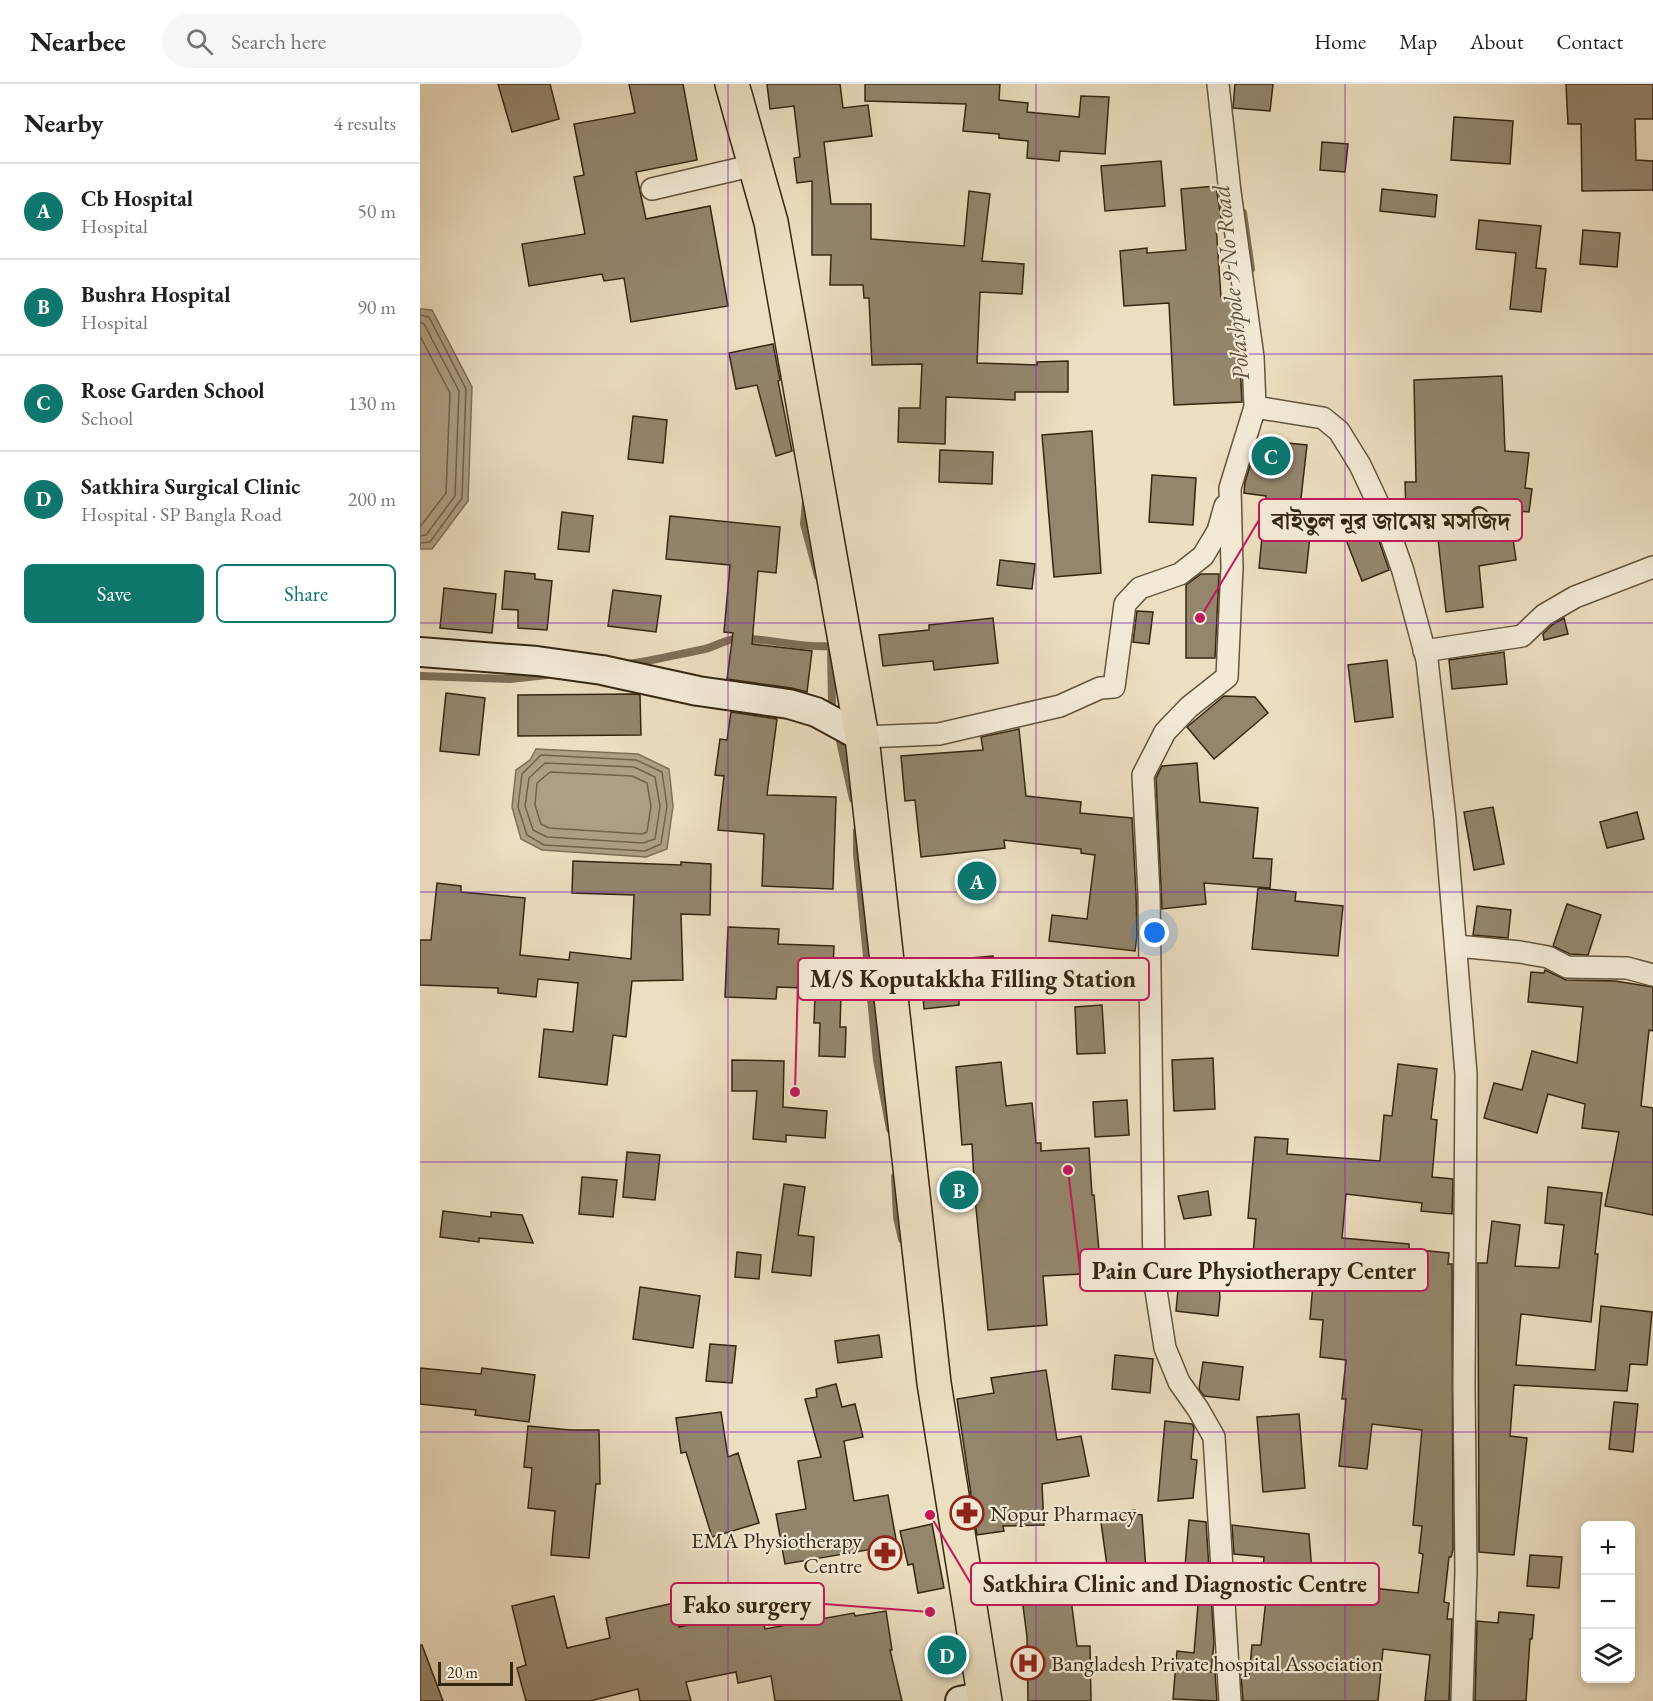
<!DOCTYPE html>
<meta charset="utf-8">
<style>
:root{--surface:#fff;--page:#f6f6f6;--text:#202124;--muted:#757577;--line:#e0e0e0;--accent:#0f766e}
body{margin:0;font-family:"EB Garamond","Noto Serif Bengali",serif;background:var(--page);color:var(--text)}
.controls{position:absolute;right:18px;bottom:18px;display:grid;overflow:hidden;border-radius:9px;box-shadow:0 3px 9px #0003}
.controls button{width:54px;height:54px;display:grid;place-items:center;padding:0;border:0;border-bottom:2px solid var(--line);background:var(--surface);color:var(--text);font:30px sans-serif}
.scale{position:absolute;left:18px;bottom:15px;width:75px;box-sizing:border-box;padding-left:6px;border:3px solid #352610;border-top:0;font-size:16px;line-height:21px;white-space:nowrap;color:#352610;-webkit-text-stroke:4px #f3ead6;paint-order:stroke}
.you{position:absolute;left:735px;top:849px;width:21px;height:21px;margin:-15px;border:4px solid #fff;border-radius:50%;background:#1a73e8;box-shadow:0 0 0 9px #1a73e833}
.badge{display:grid;place-items:center;width:39px;height:39px;border-radius:50%;background:var(--accent);color:#fff;font-size:20px;font-weight:700}
.pin{position:absolute;translate:-50% -50%;border:3px solid #fff;box-shadow:0 2px 6px #0006}
.list{margin:0;padding:0;list-style:none}
h2{display:flex;justify-content:space-between;align-items:center;height:78px;margin:0;padding:0 24px;font-size:26px}
h2 small{font-size:20px;font-weight:400;color:var(--muted)}
.list li{display:grid;grid-template-columns:39px 1fr auto;gap:18px;align-items:center;box-sizing:border-box;height:96px;padding:0 24px;border-top:2px solid var(--line)}
.list b{display:block;font-size:22px;white-space:nowrap}
.list p{margin:0;font-size:20px;white-space:nowrap;color:var(--muted)}
.list em{font-size:20px;font-style:normal;color:var(--muted)}
.actions{display:flex;gap:12px;padding:18px 24px}
.actions a{flex:1;padding:14px 0;border:2px solid var(--accent);border-radius:9px;text-align:center;font-size:21px;color:var(--accent)}
.actions .main{background:var(--accent);color:#fff}
.icon{flex:none;width:33px;height:33px;fill:none;stroke:currentColor;stroke-width:2;stroke-linecap:round;stroke-linejoin:round}
.map{position:relative;flex:none;width:1233px;height:1617px;overflow:hidden}
header{display:flex;align-items:center;gap:36px;box-sizing:border-box;height:84px;padding:0 30px;background:var(--surface);border-bottom:2px solid var(--line)}
header strong{font-size:28px}
nav{display:flex;gap:33px;margin-inline-start:auto;font-size:21px}
.search{width:420px;height:54px;background:var(--page);display:flex;align-items:center;gap:15px;box-sizing:border-box;padding:0 21px;border-radius:33px;color:var(--muted);font-size:22px}
main{display:flex}
aside{flex:1;background:var(--surface)}
.map>svg:first-child{display:block}
.water{fill:#ae9f84;stroke:#7e6f56;stroke-width:1.5}
.lines{fill:none;stroke-linecap:round;stroke-linejoin:round}
.shore{stroke:#72624a;stroke-width:1.5}
.stream{stroke:#7e6f56;stroke-width:8}
.building{fill:#94866c;stroke:#352610;stroke-width:1.5}
.street-casing{stroke:#63543c;stroke-width:24}
.secondary-casing{stroke:#352610;stroke-width:32}
.highway-casing{stroke:#352610;stroke-width:36}
.street{stroke:#f3ead6;stroke-width:21}
.secondary{stroke:#f3ead6;stroke-width:28}
.highway{stroke:#ecdec0;stroke-width:33}
.grid{fill:none;stroke:#7b2cbf;stroke-width:1.5;stroke-opacity:0.55}
.labels{text-anchor:middle;stroke-width:4.5;stroke-linejoin:round;paint-order:stroke}
.poi-label{font-size:22px;fill:#352610;stroke:#f3ead6;text-anchor:start}
.water-label{font-size:24px;font-style:italic;fill:#5f5039;stroke:#f3ead6}
.leader{fill:none;stroke:#c2185b;stroke-width:2}
.callout-dot{fill:#c2185b;stroke:#f3ead6;stroke-width:2}
.callout{fill:#f3ead6;stroke:#c2185b;stroke-width:2}
.callout-label{font-size:24px;text-anchor:middle;font-weight:bold;fill:#352610}
</style>
<header>
<strong>Nearbee</strong>
<div class="search"><svg class="icon" aria-label="search" viewBox="0 0 24 24"><circle cx="10" cy="10" r="6"/><path d="M15 15l6 6"/></svg>Search here</div>
<nav><a>Home</a><a>Map</a><a>About</a><a>Contact</a></nav>
</header>
<main>
<aside>
<h2>Nearby<small>4 results</small></h2>
<ul class="list">
<li><span class="badge">A</span><div><b>Cb Hospital</b><p>Hospital</p></div><em>50 m</em></li>
<li><span class="badge">B</span><div><b>Bushra Hospital</b><p>Hospital</p></div><em>90 m</em></li>
<li><span class="badge">C</span><div><b>Rose Garden School</b><p>School</p></div><em>130 m</em></li>
<li><span class="badge">D</span><div><b>Satkhira Surgical Clinic</b><p>Hospital · SP Bangla Road</p></div><em>200 m</em></li>
</ul>
<div class="actions"><a class="main">Save</a><a>Share</a></div>
</aside>
<div class="map">
<svg width="1233" height="1617" viewBox="0 0 1233 1617">
<rect width="100%" height="100%" fill="#ecdec0"/>
<filter id="stains"><feTurbulence type="fractalNoise" baseFrequency=".00333" numOctaves="4"/><feColorMatrix values="0 0 0 0 .2 0 0 0 0 .09 0 0 0 0 .02 0 0 0 .5 -.17"/></filter>
<radialGradient id="worn" r=".72"><stop offset=".6" stop-color="#630" stop-opacity="0"/><stop offset="1" stop-color="#630" stop-opacity=".3"/></radialGradient>
<path class="water" d="M0,225l12,1 40,77 -4,114 -36,48h-12z
M116,665l102,5 31,15 4,37 -6,43 -21,8 -104,-7 -21,-11 -9,-32 4,-37 14,-10z"/>
<g class="lines">
<path class="shore" d="M0,231l9,2 37,72 -4,109 -32,44 -10,1
M0,238l4,2 35,67 -4,105 -29,39 -6,1
M0,252l30,57 -4,100 -26,34
M121,671l95,5 26,12 5,34 -6,38 -16,7 -101,-6 -17,-10 -9,-28 4,-33z
M125,679l89,4 21,10 5,29 -5,33 -12,4 -96,-6 -14,-7 -8,-24 4,-28z
M130,688l82,4 15,7 4,23 -4,26 -5,2 -93,-6 -8,-4 -6,-19 2,-22z"/>
<path class="stream" d="M823,129l8,56
M386,418l-2,22 14,52
M411,564l1,57 2,9
M207,580c26,-3 52,-10 78,-15 9,-2 22,-10 30,-10 33,-2 64,10 97,7
M0,592l90,3 37,-4
M418,648l15,67
M437,747v23l20,206 13,69
M475,1093l2,40 5,22"/>
</g>
<path class="building" d="M78,0h52l9,35 -47,13z
M209,0h54l14,76 -61,12 4,19 6,28 64,-13 18,100 -97,16 -7,-44 -20,3 -2,-7 -73,12 -7,-42 63,-10 -11,-57 10,-2 -10,-51 61,-11z
M347,0h73l3,24 25,-3 4,31 -48,6 7,62h40v35l93,7 5,-55 21,3 -8,67 42,3 -2,30 -42,-2 -3,71 60,2v-3l31,-1v31h-53v8l-69,-3 -1,47 -47,-2 1,-34h21l2,-44 -50,1 -3,-67h-5l-1,-13h-33l1,-30h-19v-74l-15,2 -3,-25 6,-1 -6,-51 -24,3z
M445,0h135l-1,16 29,3 -1,9 52,5 2,-21 28,1 -4,57 -45,-3 -1,10 -32,-3 1,-17 -29,-3v-4l-36,-3 3,-27 -101,-3z
M815,0h38l-3,27 -37,-3z
M1146,0h87v35h-18l1,41 17,1v29l-71,1 -1,-67h-13z
M1034,33l59,4 -3,43 -59,-4z
M902,58l26,2 -3,28 -25,-2z
M741,77l4,45 -60,5 -4,-45z
M796,102l6,39h-6l5,72h11l8,66 2,39 -68,3 -5,-102 -45,3 -4,-55 27,-3v5l39,-3 -5,-61z
M962,105l55,6 -2,22 -55,-6z
M1059,136l62,6 -5,42 10,1 -5,43 -31,-3 6,-56 -40,-4z
M1163,146l37,3 -3,34 -37,-3z
M353,260l7,36 -2,1 14,70 -16,5 -19,-71 -21,4 -7,-36z
M1082,292l3,75 24,2 -4,35 7,1 -3,23 -20,-2 7,50 -37,6 4,41 -37,5 -11,-101 -29,1 -1,-30h11l-2,-102z
M213,332l34,4 -4,43 -35,-4z
M672,347l9,142 -47,4 -12,-142z
M838,356l49,5 -7,62 13,1 -7,65 -47,-5 7,-72 -22,-3 1,-11z
M520,366l53,2 -1,32 -53,-2z
M732,391l44,3 -3,47 -44,-3z
M142,428l31,4 -4,36 -31,-3z
M250,432l110,11 -4,46 -18,-2 -6,73 60,7 -5,41 -16,-4 -64,-9 6,-46 -9,-1 6,-67 -64,-6z
M954,442l15,44 -27,11 -17,-44z
M580,476l35,4 -3,25 -35,-4z
M85,487l30,3v5l17,2 -5,49 -29,-2v-18l-16,-1z
M781,490h18l-4,84h-29v-73z
M24,504l52,6 -4,39 -52,-5z
M193,506l48,6 -5,36 -48,-6z
M717,527l16,1 -4,32 -16,-2z
M573,534l5,45 -64,7 -1,-9 -50,5 -4,-31 50,-5v-5z
M1144,534l4,16 -24,6 -1,-6 9,-9z
M1084,568l3,32 -55,5 -3,-29z
M967,576l6,57 -38,5 -7,-57z
M26,609l39,5 -6,57 -39,-4z
M216,610l4,1 1,40 -123,1v-41z
M804,612l31,1 13,16 -54,46 -27,-32z
M311,628l46,7 -10,76 69,2 -3,92 -71,-3 2,-52 -46,-4 6,-54 -9,-1 5,-36 7,1z
M599,645l7,67 55,6 -1,11 52,5 4,76 1,41 -2,16 -86,-10 3,-26 35,4 8,-64 -14,-2v-4l-77,-9 1,8 -84,9 -6,-57 -10,1 -4,-45 82,-6 -2,-13z
M777,679l3,39 58,6 -5,50 19,1 -2,29 -66,-5 2,21 -44,5 -6,-131 6,-12z
M1073,723l11,57 -30,6 -10,-58z
M1217,728l7,27 -37,9 -7,-26z
M153,777l108,4v-3l30,2 -1,51 -29,-1 2,66 -51,1 -6,56 -13,-2 -6,50 -68,-8 5,-48 29,3 5,-49 -40,-4 -2,18 -38,-4v-5l-78,-3v-45h11l6,-57 24,3v6l64,6 -5,57 49,5 1,-8 61,7 3,-64 -62,-2z
M838,804l38,4 -1,9 48,5 -5,50 -86,-7z
M1147,820l34,11 -13,40 -18,-1 -17,-8z
M1057,822l34,4 -3,28 -35,-3z
M308,843l51,2 -1,15 56,2 -2,43 -55,-2 -1,12 -51,-2z
M573,872l4,40 -38,3v6l-35,4 -3,-36 38,-4v-10z
M1125,886l21,10 49,1 38,6v44l-4,-1 -8,76 12,2v107l-48,-9 14,-74 -37,-4 3,-24 -37,-10 -11,39 -53,-15 10,-35 28,7 10,-39 45,12 6,-56 -55,-5 3,-30 13,1z
M395,910l26,1 -1,32h6l-1,30 -26,-1 1,-33h-6z
M682,921l3,48 -28,1 -2,-47z
M793,974l2,51 -41,2 -2,-51z
M312,976l52,1 -1,46 44,4 -2,27 -39,-3v7l-33,-3 4,-48h-25z
M581,978l5,44 26,-3 4,40h5v8l48,-3 3,47h2l7,78 -58,3 4,49 -59,5 -13,-132 -3,-54 -10,1 -6,-78z
M978,980l39,5 -6,50 6,1 -5,57 21,2 -1,35 -31,-3 1,-8 -76,-9 -4,44 67,6v5l40,4 -1,11h4l1,286 -2,7h-2l-5,45 5,1 -2,16h5l-3,82h-24l5,-46 -47,-6 -5,52h-135l-2,-26 8,1 3,-31h9l6,-55 -6,-1 3,-32 -30,-3 -2,-29 77,9 4,51h13l2,-14 28,3 -1,12 63,7 5,-39 -4,-1 3,-27 -9,-1 9,-95 -50,-6 -5,45 -28,-3 7,-67h-4l4,-39 -26,-3 3,-37 -13,-1 3,-35 -62,-6 5,-59 -8,-1 7,-81 33,2 -1,15 93,7 4,-46 8,1z
M707,1016l2,35 -34,2 -2,-35z
M207,1068l33,3 -5,45 -32,-3z
M162,1093l35,3 -4,37 -34,-3z
M364,1100l21,3 -7,48 16,2 -3,39 -39,-4z
M1128,1103l54,6 -7,61h3l-7,68 -70,-8 -5,51 79,5 6,-64 51,6 -5,53 -17,-1 -3,27 -113,-6 -4,51 17,2 -13,117 -35,-3 -1,-289h9l5,-42 28,4 -5,41 44,2 5,-43 -19,-2z
M788,1107l3,24 -27,4 -6,-23z
M23,1127l48,6v-5l31,3 11,28 -54,-5v4l-39,-5z
M317,1168l24,3 -2,24 -24,-2z
M760,1184l19,3 -1,11 21,3 1,12 -2,19 -42,-5z
M220,1203l60,9 -7,52 -60,-9z
M459,1251l3,22 -44,6 -3,-22z
M290,1260l26,2 -4,37 -26,-2z
M695,1271l38,4 -3,34 -38,-4z
M783,1278l40,5 -4,33 -35,-4 -5,-7z
M0,1284l61,6 1,-6 53,7 -6,47 -54,-7 1,-5 -56,-6z
M626,1286l11,70 24,-4 8,40 -47,8 2,41 -41,1 1,5 -27,4 -20,-136 37,-6 -3,-15z
M416,1300l6,23 13,-3 8,33 -19,4 10,60 34,-6 9,50 -112,19 -9,-50 30,-5 -8,-48 23,-4 -16,-58 12,-2 -1,-8z
M1194,1318l24,2 -5,48 -24,-3z
M301,1328l7,45 10,-4 21,70 -47,14 -26,-85 -5,1 -5,-35z
M879,1330l6,74 -42,4 -6,-75z
M745,1337l27,3 2,4 -3,31 6,1 -4,38 -35,3z
M108,1342l42,4h29l1,54h-4l-7,74 -38,-3 4,-44 -27,-3 4,-40 -8,-1z
M715,1426v4l7,1 5,69 -40,2 1,7 -37,6 6,47h13l1,55h-63l-1,-64 -5,-39 13,-2 -3,-22 34,-6 1,4 40,-6 -7,-51z
M769,1436l17,2 3,46 -24,-2z
M512,1440l12,64 -26,5 -5,-29 -5,1 -8,-34z
M1110,1471l32,2 -3,31 -32,-2z
M335,1499l10,46 89,-16 1,3 31,-5 6,39h-2l12,51h-127l-4,-25 -33,7 -2,-11 -50,10 5,19h-51l-2,-12 -48,12h-64l-9,-33 9,-3 -14,-59 42,-10 13,52 43,-10 -4,-20 68,-15 5,24 45,-9 -5,-27z
M779,1509l12,1 3,49 -3,29h4l2,29 -44,-2 4,-48 17,2z
M1079,1528l35,3 -2,24h-2l-4,62h-51l2,-80 21,2z
M0,1561h2l21,56h-23z"/>
<g class="lines">
<g class="street-casing">
<path id="street" d="M798,0l12,108 23,165 2,50
M232,105l103,-24
M1004,567l98,-15 22,-21 31,-18 78,-30
M442,653l77,-3 121,-28 40,-18 14,-1 11,-83 15,-16 40,-14 23,-18 15,-25 7,-25
M1037,862l63,6 28,5 19,10 60,1 26,7
M810,1617l-16,-264 -16,-28 -19,-27 -14,-34 -11,-70 -5,-384 -6,-119 22,-43 24,-25 38,-30 5,-110 -2,-79 25,-81 68,11 16,13 21,34 23,49 20,57 24,89 18,159 21,255 -2,312 2,185 -4,130"/>
</g>
<g class="secondary-casing">
<path id="secondary" d="M0,568l117,9 65,9 96,21 91,13 27,8 46,25
M540,1617l25,-5"/>
</g>
<g class="highway-casing">
<path id="highway" d="M312,0l39,138 91,515 72,646 51,318"/>
</g>
<use href="#street" class="street"/>
<use href="#secondary" class="secondary"/>
<use href="#highway" class="highway"/>
</g>
<path class="grid" d="M308,0v1617M616,0v1617M925,0v1617M0,270h1233M0,539h1233M0,808h1233M0,1078h1233M0,1348h1233"/>
<defs>
<g id="pharmacy-ring" transform="scale(1.725)"><circle r="9.5" fill="#f3ead6" stroke="#8f2418" stroke-width="1.5"/><path d="M-2-6h4v4h4v4h-4v4h-4v-4h-4v-4h4Z" fill="#8f2418"/></g>
<g id="hospital-ring" transform="scale(1.725)"><circle r="9.5" fill="#f3ead6" stroke="#8f2418" stroke-width="1.5"/><path d="M-5-5h3v3.5h4V-5h3V5h-3V1.5h-4V5h-3Z" fill="#8f2418"/></g>
</defs>
<g fill-rule="evenodd">
<use href="#pharmacy-ring" x="547" y="1429"/>
<use href="#pharmacy-ring" x="465" y="1469"/>
<use href="#hospital-ring" x="608" y="1579"/>
</g>
<g class="labels">
<g class="poi-label">
<text x="570" y="1437">Nopur Pharmacy</text>
<text x="442" y="1464" text-anchor="end">EMA Physiotherapy<tspan x="442" dy="25">Centre</tspan></text>
<text x="631" y="1587">Bangladesh Private hospital Association</text>
</g>
<g class="water-label">
<text transform="translate(811 199) rotate(-96)" y="8">Polashpole 9 No Road</text>
</g>
</g>
<path class="leader" d="M780 534L839 436M375 1008L378 895M648 1086L660 1186M510 1431L551 1500M510 1528L404 1520"/>
<g class="callout-dot">
<circle cx="780" cy="534" r="6"/>
<circle cx="375" cy="1008" r="6"/>
<circle cx="648" cy="1086" r="6"/>
<circle cx="510" cy="1431" r="6"/>
<circle cx="510" cy="1528" r="6"/>
</g>
<g class="callout">
<rect x="839" y="415" width="263" height="42" rx="6"/>
<rect x="378" y="874" width="351" height="42" rx="6"/>
<rect x="660" y="1165" width="348" height="42" rx="6"/>
<rect x="551" y="1479" width="408" height="42" rx="6"/>
<rect x="251" y="1499" width="153" height="42" rx="6"/>
</g>
<g class="callout-label">
<text x="971" y="445">বাইতুল নূর জামেয় মসজিদ</text>
<text x="553" y="903">M/S Koputakkha Filling Station</text>
<text x="834" y="1195">Pain Cure Physiotherapy Center</text>
<text x="755" y="1508">Satkhira Clinic and Diagnostic Centre</text>
<text x="327" y="1529">Fako surgery</text>
</g>
<rect width="100%" height="100%" filter="url(#stains)"/>
<rect width="100%" height="100%" fill="url(#worn)"/>
</svg>
<div class="controls">
<button>+</button>
<button>−</button>
<button><svg class="icon" aria-label="layers" viewBox="0 0 24 24"><path d="M12 4l9 5-9 5-9-5zM3 14l9 5 9-5"/></svg></button>
</div>
<div class="scale">20 m</div>
<div class="you"></div>
<div class="pin badge" style="left:557px;top:797px">A</div>
<div class="pin badge" style="left:539px;top:1106px">B</div>
<div class="pin badge" style="left:851px;top:372px">C</div>
<div class="pin badge" style="left:527px;top:1571px">D</div>
</div>
</main>
